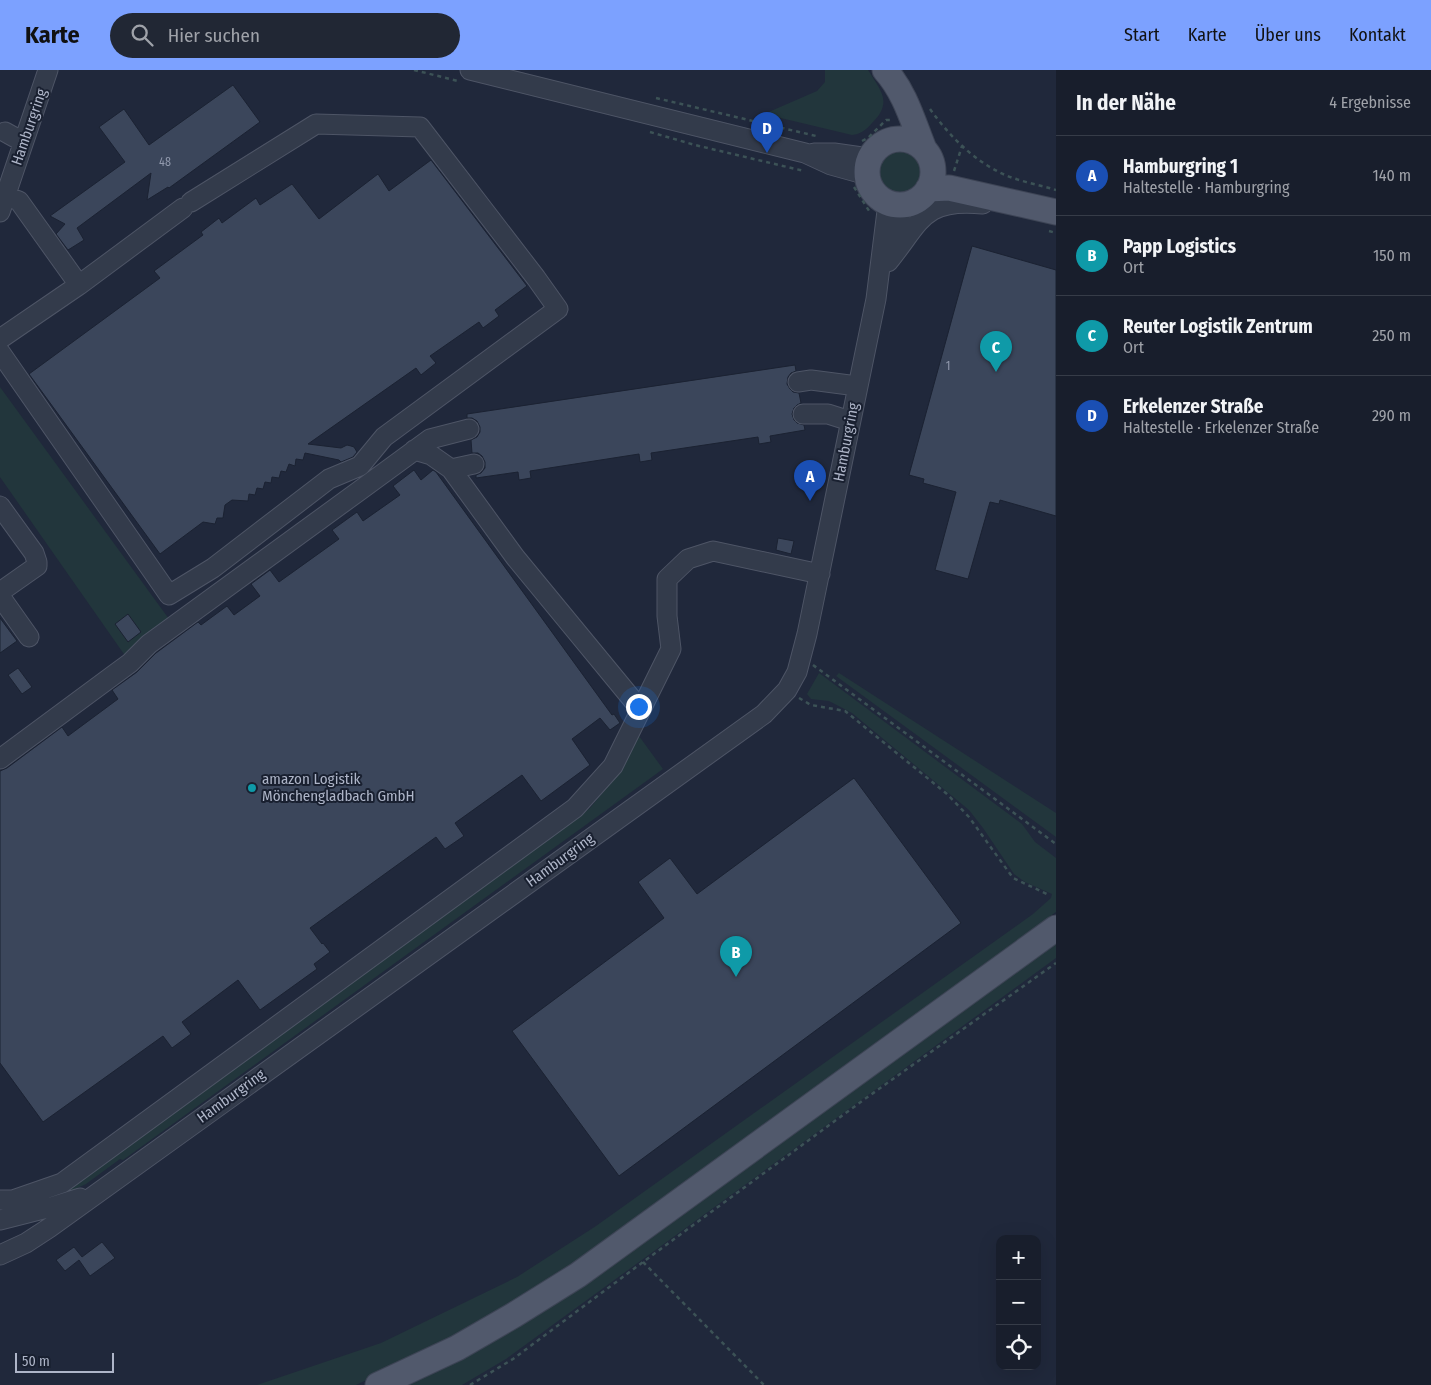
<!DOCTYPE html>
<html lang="de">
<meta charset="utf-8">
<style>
:root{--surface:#181e2c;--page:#212734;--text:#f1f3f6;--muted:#9fa2a9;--line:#363c48;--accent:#7ca1ff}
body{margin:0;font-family:"Fira Sans Condensed",sans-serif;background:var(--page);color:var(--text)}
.controls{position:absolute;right:15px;bottom:15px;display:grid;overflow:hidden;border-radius:10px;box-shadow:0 5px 20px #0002}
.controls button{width:45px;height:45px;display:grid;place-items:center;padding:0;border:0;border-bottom:1px solid var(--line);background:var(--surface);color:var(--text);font:25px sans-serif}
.scale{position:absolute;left:15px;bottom:12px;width:99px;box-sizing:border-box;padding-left:5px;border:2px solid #aeb5c8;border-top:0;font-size:14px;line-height:18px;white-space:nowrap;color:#aeb5c8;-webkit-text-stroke:4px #192030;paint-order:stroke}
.you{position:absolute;left:638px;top:636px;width:18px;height:18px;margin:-12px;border:4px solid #fff;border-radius:50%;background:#1a73e8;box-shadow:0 0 0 8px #1a73e833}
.badge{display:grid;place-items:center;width:32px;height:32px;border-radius:50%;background:var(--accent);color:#fff;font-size:16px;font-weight:700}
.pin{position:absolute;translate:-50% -41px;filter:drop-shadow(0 1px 2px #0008)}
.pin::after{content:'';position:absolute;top:26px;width:18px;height:15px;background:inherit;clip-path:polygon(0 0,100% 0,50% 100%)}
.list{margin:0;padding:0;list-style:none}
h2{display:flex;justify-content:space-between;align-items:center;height:65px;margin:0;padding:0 20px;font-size:21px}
h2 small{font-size:16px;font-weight:400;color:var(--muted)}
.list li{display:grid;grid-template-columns:32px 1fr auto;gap:15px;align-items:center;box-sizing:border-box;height:80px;padding:0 20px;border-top:1px solid var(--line)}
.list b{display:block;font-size:19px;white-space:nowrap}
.list p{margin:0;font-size:16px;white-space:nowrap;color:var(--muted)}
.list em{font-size:16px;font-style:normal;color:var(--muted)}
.icon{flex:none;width:28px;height:28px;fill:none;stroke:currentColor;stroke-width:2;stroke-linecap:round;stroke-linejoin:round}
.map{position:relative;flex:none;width:1056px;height:1315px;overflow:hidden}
header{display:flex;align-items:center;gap:30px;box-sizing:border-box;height:70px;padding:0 25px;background:var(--accent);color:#111}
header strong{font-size:24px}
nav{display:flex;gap:28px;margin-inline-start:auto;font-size:18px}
.search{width:350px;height:45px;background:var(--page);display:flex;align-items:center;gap:12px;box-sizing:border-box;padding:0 18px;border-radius:28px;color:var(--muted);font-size:19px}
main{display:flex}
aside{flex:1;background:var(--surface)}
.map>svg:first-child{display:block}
.green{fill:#22363c}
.building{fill:#3b465b;stroke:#1b2232}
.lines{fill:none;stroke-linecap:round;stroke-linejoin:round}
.minor-casing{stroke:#4e5566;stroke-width:21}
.major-casing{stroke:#3d4455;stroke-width:27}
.path{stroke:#3c5256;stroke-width:2.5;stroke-dasharray:4 4;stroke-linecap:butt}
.minor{stroke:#333b4b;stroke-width:19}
.major{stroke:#51596c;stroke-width:25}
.culture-dot{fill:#0f9aa8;stroke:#192030;stroke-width:2}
.labels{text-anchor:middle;stroke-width:4;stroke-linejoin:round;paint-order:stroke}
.number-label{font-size:12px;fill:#9199ad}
.street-label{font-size:15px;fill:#aeb5c8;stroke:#192030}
.poi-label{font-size:15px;fill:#aeb5c8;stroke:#192030;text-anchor:start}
</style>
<header>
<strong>Karte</strong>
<div class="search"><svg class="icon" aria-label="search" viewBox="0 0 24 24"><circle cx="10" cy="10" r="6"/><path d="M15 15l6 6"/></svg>Hier suchen</div>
<nav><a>Start</a><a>Karte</a><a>Über uns</a><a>Kontakt</a></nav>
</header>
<main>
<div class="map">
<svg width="1056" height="1315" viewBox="0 0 1056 1315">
<rect width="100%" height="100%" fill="#20283b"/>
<path class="green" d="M825,0h43c13,21 25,32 4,53 -6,7 -11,11 -20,12l-88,-21 53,-23 8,-9z
M873 102a26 26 0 1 1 52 0a26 26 0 1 1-52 0Z
M0,317l169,232 -43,38 -126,-180z
M819,603l203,151 13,18 21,16v54l-443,326 -153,97 -104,50h-99l124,-42 136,-66 79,-51 437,-312 18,-16 1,-4 -27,-12 -11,-8 -31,-46 -14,-18 -117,-97 -23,-12 -18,-2 -4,-5z
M839,603l217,140v24l-220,-161z
M639,666l24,33 -540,391 -3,-1 -34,25 -15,7 -71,22v-6l24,-4 179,-112 353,-257 34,-26 19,-23z
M1056,866v22l-550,401 -44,26h-63z"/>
<path class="building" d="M233,15l27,37 -91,66 -1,-1 -21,13 4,-27 -74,55 7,12 -16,10 -12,-16 9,-10 -15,-8 75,-54 -26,-35 25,-18 25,36z
M431,90l96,126 -32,24 4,6 -16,12 -4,-6 -49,34 6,7 -15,12 -5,-7 -108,76 33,4 6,-3 4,1 3,1 3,5 -4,5 -12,5 -2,-2 -34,-7 -2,7 -7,-1 -1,7 -6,-2 -3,8 -5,-1 -2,7 -7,-1 -1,6 -6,-1 -2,7 -6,-1 -2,7 -6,-1 -1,7 -16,-1 -7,5 -2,13h-6l-2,6 -12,-2 -43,32 -131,-180 131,-96 -6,-7 49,-36 -2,-3 18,-14 3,5 34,-25 4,7 32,-21 27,35 59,-45 11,17z
M972,176l84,24v246l-56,-16 -1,4 -9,-2 -22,77 -33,-9 21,-78 -33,-9 1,-4 -15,-4z
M795,295l1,6 -5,2 -3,4 -1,7 3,5 3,3 6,1 2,10 -4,2 -3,3 -2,6 2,6 3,3 7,2 1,5 -35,6 1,6 -12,2 -1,-7 -107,16 1,7 -12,2 -1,-8 -109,17 1,7 -12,2 -1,-8 -42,6v-3l5,-2 4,-5v-6l-3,-6 -4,-3h-6l-1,-13 6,-3 3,-5v-5l-3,-6 -5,-3h-5v-4z
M414,400l7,10 12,-10 3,2 176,243 2,-1 6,9 -10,7 -10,-12 -28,21 18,26 -49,36 -19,-26 -67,48 9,13 -19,13 -9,-12 -126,91 12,16 1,-1 7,9 -16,12 3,5 -57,41 -22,-30 -56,42 9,12 -19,14 -9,-12 -120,86 -43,-59v-292l7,-3 55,-41 6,9 50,-37 -6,-9 25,-18 19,-19 42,-31 3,3 26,-19 7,9 26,-19 -9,-12 19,-14 9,12 60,-43 -7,-9 25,-18 6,9 37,-26 -7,-9z
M778,468l16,3 -3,13 -15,-4z
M128,544l13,18 -13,10 -13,-18z
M0,548l17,23 -17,12z
M18,598l14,19 -10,7 -14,-19z
M854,708l107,145 -342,253 -107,-145 152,-113 -26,-36 32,-24 27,36z
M102,1172l13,16 -25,18 -11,-16 -14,11 -9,-11 18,-13 8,10z"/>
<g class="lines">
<g class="minor-casing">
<path id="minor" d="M470,0l335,83 26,12 36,10
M5,62l18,10
M814,83h20l35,5
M0,142l48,-142
M892,178l11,-43
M888,192c33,-40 34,-64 95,-58
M79,215l104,-77
M0,269l79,-54 -60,-84 -13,-5
M0,282l169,243 44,-27 116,-89 31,-13 24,-29 174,-128 -22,-31 -116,-151 -104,-3 -125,78
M798,312l13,-2 46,6
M803,344h25l22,7
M414,380l17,5 20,14 64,88 126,153
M451,399l23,-5
M0,436l34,47 3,9v4l-37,26
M0,526l29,41
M0,689l115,-85 15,-11 19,-19 210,-153 71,-52 39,-10
M0,1130h13l49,-17 513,-375 38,-42 58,-117 -4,-33v-37l21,-20 25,-8 107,23
M0,1150l51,-13 29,-9
M0,1185l26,-12 23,-15 715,-514 23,-24 10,-18 10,-38 69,-335 12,-96"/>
</g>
<g class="major-casing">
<path id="major" d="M885,0c20,22 28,52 39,79
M867 102a33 33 0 1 1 66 0a33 33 0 1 1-66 0Z
M928,119l21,-1 107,24
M378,1315l79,-37 57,-33 64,-40 478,-347"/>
</g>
<path class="path" d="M414,0l44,11
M656,28l160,38
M930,39c18,25 40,48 67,62 18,10 40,13 59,19
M650,62l45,13 109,26
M862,71l6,-3 18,-18h7
M954,101l8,-25
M854,117l17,27
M1049,161l7,2
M813,595l243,179
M799,628l12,7 34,6 102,83 22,23 44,61 36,17
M643,1192l121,123
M470,1315l43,-26 130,-97 219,-161 194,-138"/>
<use href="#minor" class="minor"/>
<use href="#major" class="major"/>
</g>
<circle class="culture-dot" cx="252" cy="718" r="5"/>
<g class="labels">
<g class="number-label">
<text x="165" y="96">48</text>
<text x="948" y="300">1</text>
</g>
<g class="street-label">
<text transform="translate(29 57) rotate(-71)" y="5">Hamburgring</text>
<text transform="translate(846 372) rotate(-79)" y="5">Hamburgring</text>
<text transform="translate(560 790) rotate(-36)" y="5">Hamburgring</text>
<text transform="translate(231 1026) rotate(-36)" y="5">Hamburgring</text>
</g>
<g class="poi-label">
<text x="262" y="714">amazon Logistik<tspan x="262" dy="17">Mönchengladbach GmbH</tspan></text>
</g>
</g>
</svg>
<div class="controls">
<button>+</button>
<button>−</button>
<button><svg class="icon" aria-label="locate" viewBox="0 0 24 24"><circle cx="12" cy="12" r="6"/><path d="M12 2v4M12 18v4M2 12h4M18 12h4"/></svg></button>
</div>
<div class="scale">50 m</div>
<div class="you"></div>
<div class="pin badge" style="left:810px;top:431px;background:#1a4fb4">A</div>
<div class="pin badge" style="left:736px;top:907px;background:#0f9aa8">B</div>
<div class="pin badge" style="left:996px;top:302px;background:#0f9aa8">C</div>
<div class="pin badge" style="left:767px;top:83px;background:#1a4fb4">D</div>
</div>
<aside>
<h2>In der Nähe<small>4 Ergebnisse</small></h2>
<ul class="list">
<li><span class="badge" style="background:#1a4fb4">A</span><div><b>Hamburgring 1</b><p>Haltestelle · Hamburgring</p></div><em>140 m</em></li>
<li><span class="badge" style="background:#0f9aa8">B</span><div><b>Papp Logistics</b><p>Ort</p></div><em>150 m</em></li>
<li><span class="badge" style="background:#0f9aa8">C</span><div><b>Reuter Logistik Zentrum</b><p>Ort</p></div><em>250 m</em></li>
<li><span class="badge" style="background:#1a4fb4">D</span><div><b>Erkelenzer Straße</b><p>Haltestelle · Erkelenzer Straße</p></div><em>290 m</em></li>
</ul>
</aside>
</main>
